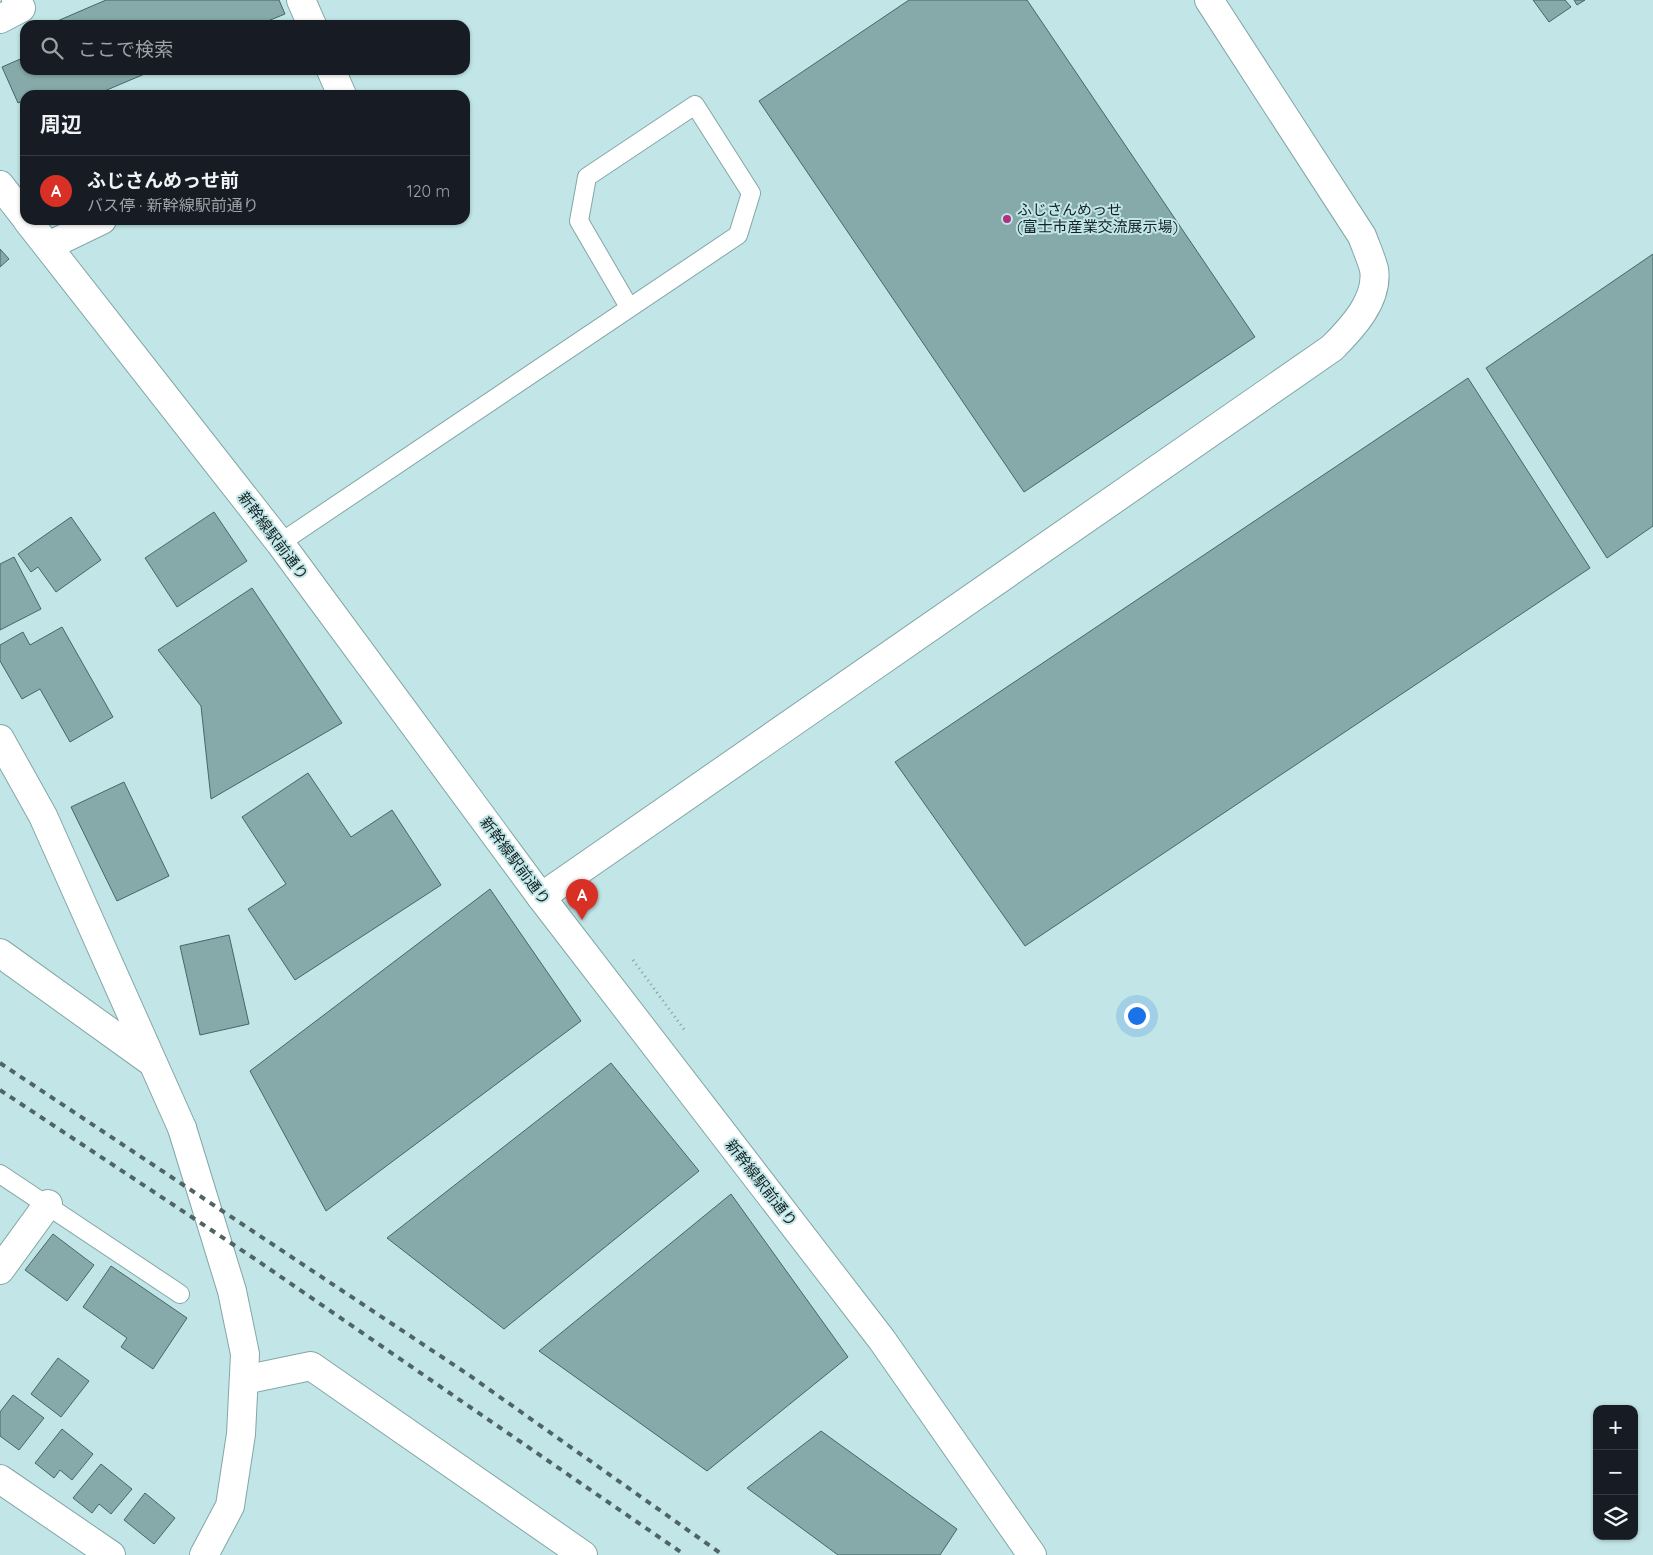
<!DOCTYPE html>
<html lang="ja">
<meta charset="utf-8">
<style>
:root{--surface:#171b24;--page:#20242c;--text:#f1f3f6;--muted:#9ea1a6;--line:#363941;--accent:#d93025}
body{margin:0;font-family:Quicksand,"Noto Sans JP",sans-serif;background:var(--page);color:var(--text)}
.controls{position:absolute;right:15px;bottom:15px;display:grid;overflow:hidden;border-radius:10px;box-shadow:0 1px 4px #0004}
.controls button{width:45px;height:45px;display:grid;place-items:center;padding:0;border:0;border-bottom:1px solid var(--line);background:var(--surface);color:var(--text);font:25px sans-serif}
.you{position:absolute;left:1136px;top:1015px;width:18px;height:18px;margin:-12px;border:4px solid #fff;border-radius:50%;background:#1a73e8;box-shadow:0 0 0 8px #1a73e833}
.badge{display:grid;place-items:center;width:32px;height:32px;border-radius:50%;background:var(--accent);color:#fff;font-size:16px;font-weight:700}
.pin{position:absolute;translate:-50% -41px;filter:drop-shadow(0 1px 2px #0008)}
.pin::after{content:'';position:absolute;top:26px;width:18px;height:15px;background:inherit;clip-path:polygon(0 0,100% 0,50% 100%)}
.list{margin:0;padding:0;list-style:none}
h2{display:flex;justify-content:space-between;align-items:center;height:65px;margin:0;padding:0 20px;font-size:21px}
h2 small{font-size:16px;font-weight:400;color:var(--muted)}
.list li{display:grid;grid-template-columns:32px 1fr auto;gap:15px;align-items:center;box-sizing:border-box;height:70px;padding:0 20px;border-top:1px solid var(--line)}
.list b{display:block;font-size:19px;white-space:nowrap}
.list p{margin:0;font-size:16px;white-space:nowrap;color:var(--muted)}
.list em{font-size:16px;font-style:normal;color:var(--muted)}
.icon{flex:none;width:28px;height:28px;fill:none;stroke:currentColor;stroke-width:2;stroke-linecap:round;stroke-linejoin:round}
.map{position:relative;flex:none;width:1653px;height:1555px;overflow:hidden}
.search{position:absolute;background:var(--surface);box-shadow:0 1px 4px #0004;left:20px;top:20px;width:450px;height:55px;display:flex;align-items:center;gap:12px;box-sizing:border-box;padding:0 18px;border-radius:15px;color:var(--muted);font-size:19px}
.panel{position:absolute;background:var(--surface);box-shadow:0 1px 4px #0004;left:20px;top:90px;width:450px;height:135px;border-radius:15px}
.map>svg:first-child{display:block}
.building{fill:#86a9aa;stroke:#456767}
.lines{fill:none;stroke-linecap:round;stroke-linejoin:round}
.lane-casing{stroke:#83a6a6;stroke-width:20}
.street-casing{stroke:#83a6a6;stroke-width:30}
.secondary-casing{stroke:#83a6a6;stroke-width:30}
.path{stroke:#829e9f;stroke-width:3;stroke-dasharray:1 4;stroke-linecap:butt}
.lane{stroke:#fff;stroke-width:18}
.street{stroke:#fff;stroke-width:28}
.secondary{stroke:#fff;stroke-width:28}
.rail{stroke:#4f6465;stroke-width:4;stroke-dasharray:6 6;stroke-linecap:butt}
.poi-dot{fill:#b0317f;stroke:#c2e6e7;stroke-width:2}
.labels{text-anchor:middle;stroke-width:4;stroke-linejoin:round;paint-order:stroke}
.poi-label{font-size:15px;fill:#132122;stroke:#c2e6e7;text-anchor:start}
.street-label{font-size:15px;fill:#132122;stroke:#c2e6e7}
</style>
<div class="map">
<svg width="1653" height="1555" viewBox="0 0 1653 1555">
<rect width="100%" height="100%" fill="#c2e6e7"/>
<path class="building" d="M106,0h173l6,14 -27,11h-210z
M909,0h118l228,337 -231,155 -265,-391z
M1533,0h32l6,7 -22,15z
M1574,0h11l-8,5z
M25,57v13h129l-59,25h-52l-1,-2 -17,2v5l-7,3 -16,-36z
M0,249l9,10 -9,8z
M1653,254v272l-46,32 -121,-190z
M1468,378l122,190 -565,378 -130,-184z
M214,512l33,49 -70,46 -32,-49z
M71,517l30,43 -45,32 -18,-25 -7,5 -13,-18z
M14,557l27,52 -41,21v-66z
M252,588l90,135 -131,76 -10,-93 -43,-56z
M62,627l51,90 -43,25 -30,-53 -18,10 -22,-38v-16l23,-13 7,13z
M308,773l43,64 41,-27 49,75 -146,95 -47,-71 38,-25 -44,-67z
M124,782l45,94 -52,25 -46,-94z
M490,889l91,132 -255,190 -76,-140z
M229,935l20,89 -49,11 -20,-89z
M611,1063l88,108 -195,158 -117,-91z
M731,1194l117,163 -141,114 -168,-120z
M53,1234l41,31 -27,36 -42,-31z
M111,1266l76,52 -34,51 -32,-22 6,-9 -44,-31z
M58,1358l31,23 -28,36 -30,-23z
M13,1395l31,23 -25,32 -19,-14v-24z
M62,1429l31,25 -21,26 -12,-10 -6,8 -19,-15z
M821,1431l136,98 -17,26h-102l-91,-67z
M101,1464l31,25 -21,25 -12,-10 -7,9 -19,-15z
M145,1493l30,25 -21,26 -30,-24z"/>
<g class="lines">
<g class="lane-casing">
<path id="lane" d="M280,543l458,-308 13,-42 -56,-88 -108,72 -8,44 50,86
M0,1174l180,120"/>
</g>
<g class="street-casing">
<path id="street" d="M301,0l11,25
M0,19l21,-11 -5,-8
M331,70l11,25
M48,246l54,-26
M0,739l43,77 139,312
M541,897l791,-549c19,-19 47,-48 42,-79 -3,-11 -8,-22 -12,-33l-153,-236
M0,953l153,110
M0,1270l48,-66
M244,1380l67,-14 272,189
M0,1479l111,76"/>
</g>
<g class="secondary-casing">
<path id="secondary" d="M0,185l25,32
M27,220l253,323 261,354 341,443 150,215
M182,1128l50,163 13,63 -4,80 -11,72 -26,49"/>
</g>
<path class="path" d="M633,960l53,72"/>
<use href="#lane" class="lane"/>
<use href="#street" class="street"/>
<use href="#secondary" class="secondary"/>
<path class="rail" d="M0,1063l466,310 257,182
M0,1090l255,169 430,296"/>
</g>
<circle class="poi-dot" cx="1007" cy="219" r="5"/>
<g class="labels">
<g class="poi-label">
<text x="1017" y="215">ふじさんめっせ<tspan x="1017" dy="17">(富士市産業交流展示場)</tspan></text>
</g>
<g class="street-label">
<text transform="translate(273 536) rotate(53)" y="5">新幹線駅前通り</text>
<text transform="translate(515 861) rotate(53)" y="5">新幹線駅前通り</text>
<text transform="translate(761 1183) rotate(52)" y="5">新幹線駅前通り</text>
</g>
</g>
</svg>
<div class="controls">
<button>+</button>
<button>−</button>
<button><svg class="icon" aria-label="layers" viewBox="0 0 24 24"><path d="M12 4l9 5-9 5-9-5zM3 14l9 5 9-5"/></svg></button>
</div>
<div class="you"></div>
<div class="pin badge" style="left:582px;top:920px">A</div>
<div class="search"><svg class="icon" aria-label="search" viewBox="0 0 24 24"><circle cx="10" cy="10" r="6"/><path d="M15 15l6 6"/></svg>ここで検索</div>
<section class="panel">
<h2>周辺<small></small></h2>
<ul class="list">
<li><span class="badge">A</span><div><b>ふじさんめっせ前</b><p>バス停 · 新幹線駅前通り</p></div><em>120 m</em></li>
</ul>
</section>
</div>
